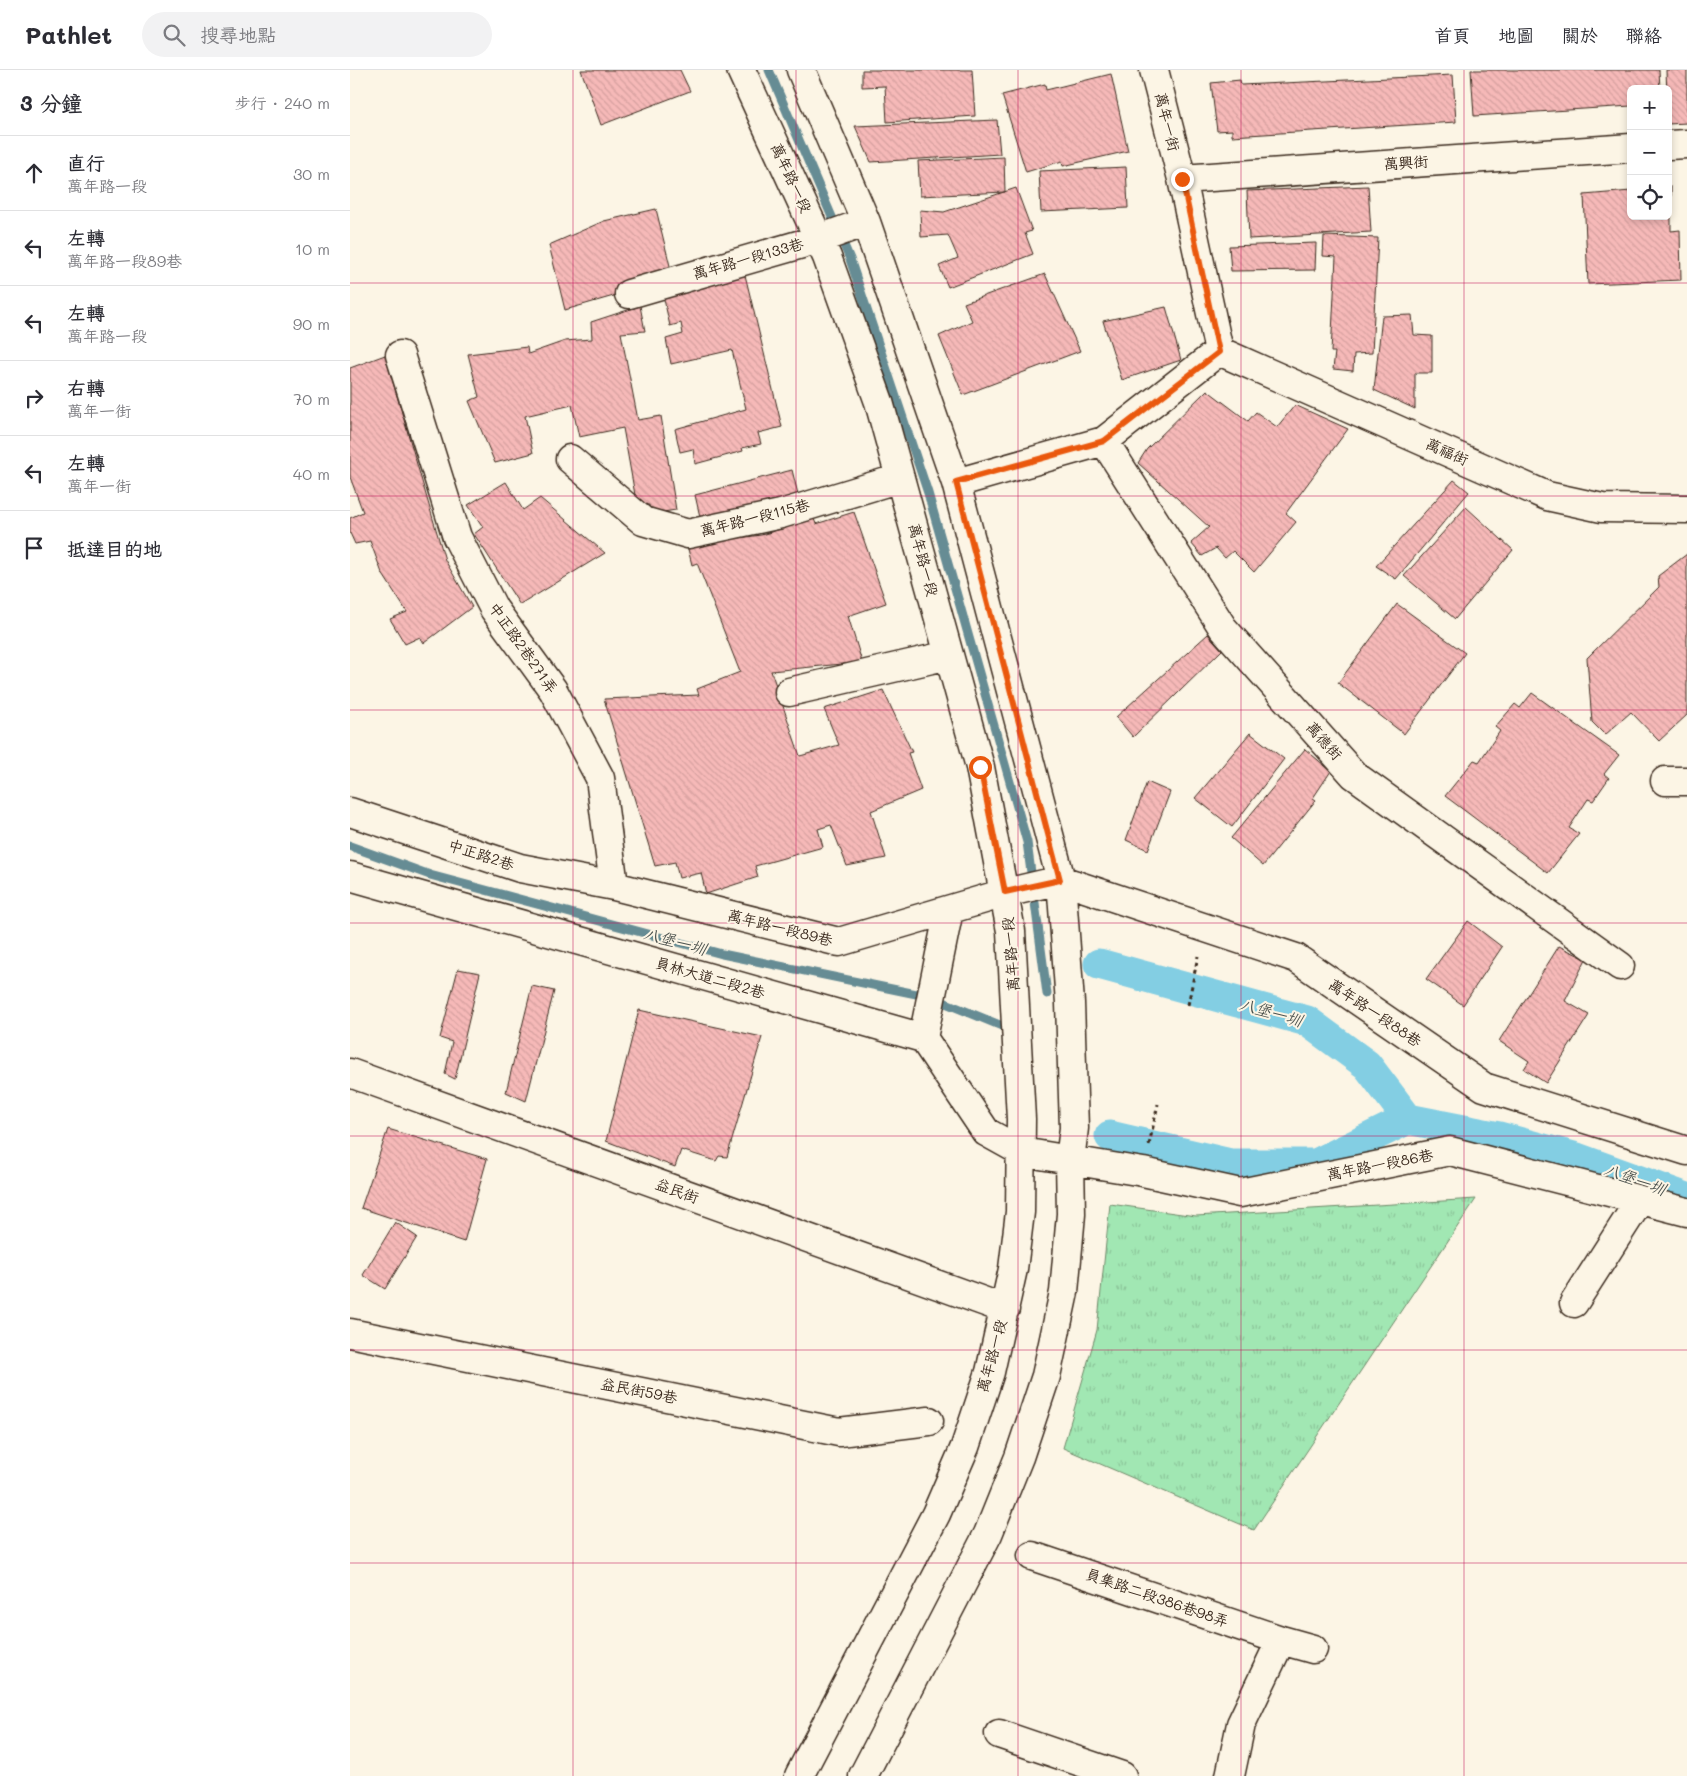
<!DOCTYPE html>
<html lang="zh-TW">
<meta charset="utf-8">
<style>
:root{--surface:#fff;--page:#f2f2f3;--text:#2b2b33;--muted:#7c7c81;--line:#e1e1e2}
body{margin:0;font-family:Mali,"LXGW WenKai TC",sans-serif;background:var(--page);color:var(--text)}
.controls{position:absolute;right:15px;top:15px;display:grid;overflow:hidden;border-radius:8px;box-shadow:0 2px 8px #0003}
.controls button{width:45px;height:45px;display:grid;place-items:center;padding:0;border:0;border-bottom:1px solid var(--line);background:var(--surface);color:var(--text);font:25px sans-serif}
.stop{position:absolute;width:15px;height:15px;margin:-11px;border:4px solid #ea580c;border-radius:50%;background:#fff}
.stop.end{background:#ea580c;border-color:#fff;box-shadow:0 1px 5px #0008}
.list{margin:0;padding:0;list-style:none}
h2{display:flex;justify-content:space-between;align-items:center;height:65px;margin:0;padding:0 20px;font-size:21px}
h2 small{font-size:16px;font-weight:400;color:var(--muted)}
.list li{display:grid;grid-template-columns:32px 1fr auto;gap:15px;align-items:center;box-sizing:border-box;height:75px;padding:0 20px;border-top:1px solid var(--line)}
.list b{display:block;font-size:19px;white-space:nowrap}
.list p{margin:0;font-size:16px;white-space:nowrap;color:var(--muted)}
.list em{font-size:16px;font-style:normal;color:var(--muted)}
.icon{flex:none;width:28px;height:28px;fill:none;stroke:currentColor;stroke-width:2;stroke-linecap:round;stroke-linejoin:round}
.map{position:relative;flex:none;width:1337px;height:1706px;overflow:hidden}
header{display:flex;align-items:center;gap:30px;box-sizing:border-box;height:70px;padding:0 25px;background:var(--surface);border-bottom:1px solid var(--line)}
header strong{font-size:24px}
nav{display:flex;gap:28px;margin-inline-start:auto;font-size:18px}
.search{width:350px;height:45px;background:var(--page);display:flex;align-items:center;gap:12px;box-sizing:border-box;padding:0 18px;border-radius:28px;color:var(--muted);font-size:19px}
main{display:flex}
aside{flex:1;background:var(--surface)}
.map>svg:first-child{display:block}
.park{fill:url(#park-tufts);stroke:#6e8868}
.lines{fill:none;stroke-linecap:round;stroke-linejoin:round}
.stream{stroke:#668c94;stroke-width:9}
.canal{stroke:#83cee3;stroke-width:31}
.building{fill:url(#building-back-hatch);stroke:#3b2a1e}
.minor-casing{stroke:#3b2a1e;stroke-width:31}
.path{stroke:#3b2a1e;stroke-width:3;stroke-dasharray:4 4;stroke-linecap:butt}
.minor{stroke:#fcf5e5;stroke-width:28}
.route{stroke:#ea580c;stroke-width:6}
.grid{fill:none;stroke:#c2185b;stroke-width:1;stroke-opacity:0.55}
.labels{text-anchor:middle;stroke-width:4;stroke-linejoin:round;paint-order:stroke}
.street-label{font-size:15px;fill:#3b2a1e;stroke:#fcf5e5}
.water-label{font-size:16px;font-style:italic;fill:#4d534f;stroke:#fcf5e5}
</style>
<header>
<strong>Pathlet</strong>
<div class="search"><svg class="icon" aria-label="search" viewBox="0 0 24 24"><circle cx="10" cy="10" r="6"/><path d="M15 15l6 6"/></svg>搜尋地點</div>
<nav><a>首頁</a><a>地圖</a><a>關於</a><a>聯絡</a></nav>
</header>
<main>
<aside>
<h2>3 分鐘<small>步行 · 240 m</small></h2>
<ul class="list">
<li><svg class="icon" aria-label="ahead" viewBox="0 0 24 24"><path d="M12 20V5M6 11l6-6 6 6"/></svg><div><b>直行</b><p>萬年路一段</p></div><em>30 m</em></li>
<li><svg class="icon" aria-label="left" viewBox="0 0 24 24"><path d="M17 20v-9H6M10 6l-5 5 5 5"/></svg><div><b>左轉</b><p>萬年路一段89巷</p></div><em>10 m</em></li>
<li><svg class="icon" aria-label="left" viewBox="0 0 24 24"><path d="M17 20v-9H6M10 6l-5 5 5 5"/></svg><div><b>左轉</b><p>萬年路一段</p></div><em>90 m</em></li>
<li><svg class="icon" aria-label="right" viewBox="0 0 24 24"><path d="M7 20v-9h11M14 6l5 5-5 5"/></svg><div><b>右轉</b><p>萬年一街</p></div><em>70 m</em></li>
<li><svg class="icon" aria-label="left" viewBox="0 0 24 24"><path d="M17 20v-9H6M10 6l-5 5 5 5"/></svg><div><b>左轉</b><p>萬年一街</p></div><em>40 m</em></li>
<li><svg class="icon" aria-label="arrive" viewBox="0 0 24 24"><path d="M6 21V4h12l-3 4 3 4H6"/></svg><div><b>抵達目的地</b></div></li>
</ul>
</aside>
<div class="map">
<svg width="1337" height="1706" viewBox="0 0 1337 1706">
<defs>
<pattern id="park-tufts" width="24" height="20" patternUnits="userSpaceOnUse" patternTransform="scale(1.25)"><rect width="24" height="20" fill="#a1e7b3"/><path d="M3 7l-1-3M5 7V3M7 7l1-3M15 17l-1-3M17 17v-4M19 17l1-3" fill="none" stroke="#8cc69a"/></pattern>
<pattern id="building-back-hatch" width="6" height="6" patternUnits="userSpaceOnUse" patternTransform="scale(1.25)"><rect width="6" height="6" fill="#f6b9b8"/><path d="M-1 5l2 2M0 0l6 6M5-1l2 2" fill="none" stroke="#d49f9e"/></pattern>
</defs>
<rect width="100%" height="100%" fill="#fcf5e5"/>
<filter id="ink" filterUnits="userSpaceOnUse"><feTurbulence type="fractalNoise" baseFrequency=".02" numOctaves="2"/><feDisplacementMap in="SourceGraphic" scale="10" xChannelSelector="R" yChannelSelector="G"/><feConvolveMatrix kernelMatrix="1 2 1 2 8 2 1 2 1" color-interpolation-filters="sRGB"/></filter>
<g filter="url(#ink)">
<path class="park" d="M1126,1129l-222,331 -191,-82 34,-118 13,-126 86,12z"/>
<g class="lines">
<path class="stream" d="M419,0l81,189 78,234 99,349 20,152
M0,776l80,29 292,79 209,43 71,29"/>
<path class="canal" d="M749,894l208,57 60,44 41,54 91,18 78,21 110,40
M760,1066l121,28h85l92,-45"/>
</g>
<path class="building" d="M231,0h99l10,21 -89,34z
M512,0h110l3,46 -88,6 -2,-36 -23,1z
M1121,0h188l1,19h-29v17l-157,10z
M1316,0h21v53l-19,1z
M761,4l17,77 -65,15 -1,-5 -36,11 -24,-77 43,-11 1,6z
M1103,5l3,47 -224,14v-6l-15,1 -6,-48 29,-3 1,5z
M647,50l3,34 -129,8 -16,-36z
M654,87l1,35 -85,4 -2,-35z
M776,97l2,41 -87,4 -2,-41z
M1018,116l3,46 -122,7 -2,-48z
M1318,117h3v44l9,-1 1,50 -93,4 -4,-89 47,-4v25h37z
M666,118l16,43 -7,2 8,21 -85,33 -9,-21 19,-8 -10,-23 -27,2 -1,-27 24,2z
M306,139l15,61 -40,21 -66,19 -16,-65 55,-24z
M974,166l54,2 -6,115 -18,1 -1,17 -20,-2 2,-17h-4l5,-95 -13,-1z
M966,173l-1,27 -84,1 -2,-25z
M695,204l35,77 -117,44 -24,-59 33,-15 -8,-18z
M395,205l37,152 -24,6 3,11 -19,4 1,3 -48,13 -2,-15 -13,3 -5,-23 71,-20 -14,-59 -61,14 -5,-25 17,-5 -2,-11 -11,3 -7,-31z
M290,236l5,25 -24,2 17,87 23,-4 15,94 -26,4 -1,-9 -12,1 -14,-78 -44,9 -7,-32 -47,11 8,37 -38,10 -26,-62 10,-4 -11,-43 59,-7 1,7 37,-13 27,-2 -1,-17z
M816,237l15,53 -59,20 -19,-59z
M1062,245l2,20 18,1v37h-17v36l-41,-19 8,-74z
M35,285l60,205 27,47 -48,36 -4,-6 -15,7 -15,-25 17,-7 -25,-39 -12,-32 -15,3 -5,-11v-15l13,-6 -13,-35v-109z
M857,320l41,31 8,-9 21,15 18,-22 53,24 -62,84 10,9 -42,50 -21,-21 -8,7 -9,-10 -14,8 -11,-13 18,-16 -71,-64 9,-14z
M442,400l7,28 -98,23 -6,-26z
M1104,410l15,12 -73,87 -20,-13z
M156,412l17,28 17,-12 65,55 -85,52 -46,-71 9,-7 -15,-22z
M1116,437l47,43 -58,69 -51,-43z
M504,442l32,91 -38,13 14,46 -91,9 29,85 39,-11 -15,-36 59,-19 29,62 -4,1 13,37 -50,21 15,47 -39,8 -16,-41 -13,4 5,18 -68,19 3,11 -52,17 -5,-21 -22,5 -4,-16 -20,4 -51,-167 95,-4 -2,-6 43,-17 -43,-109 -5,2 -5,-20 74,-10 53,-16 2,5z
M1337,484v161l-28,26 -28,-29 -26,23 -13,-13 -5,-64 72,-71 -1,-11z
M1047,534l68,49 -61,81 -66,-51z
M858,564l14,16 -89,87 -17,-20z
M1182,623l87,62 -15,19 5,4 -16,23 -5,-2 -19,29 10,6 -31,39 -103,-77 29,-36 5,2 21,-31 -5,-4 20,-23 5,4z
M900,663l34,26 -52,68 -37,-29z
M955,679l26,22 -18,27 3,2 -53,66 -32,-28z
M797,712l23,10 -22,58 -22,-10z
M1118,851l34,26 -39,58 -37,-26z
M1209,876l27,13 -21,42 24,14 -43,68 -22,-14 5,-8 -30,-20z
M108,899l22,4 -25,106 -10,-5 7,-32 -12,-4z
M182,916l22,5 -28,110 -20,-9z
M289,940l123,27 -35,120 -8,-1 -3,5 -35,-11 -6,17 -69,-26z
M38,1059l99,30 -23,83 -103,-34z
M45,1152l22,15 -32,52 -22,-14z"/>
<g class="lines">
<g class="minor-casing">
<path id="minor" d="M391,0l86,187 52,145 101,365 31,164 10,188 -1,93 -7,57 -23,103 -25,75 -29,67 -137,262
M451,0l65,152 90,261 105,397 9,123 4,125 -4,32 1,54 -7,78 -18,84 -27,81 -31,77 -125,242
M1318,75l19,-1
M832,109l449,-31
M279,224l190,-55 47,-17
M869,281l328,145 55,12 85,1
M50,285l57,182 37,72 59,81 47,88 14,108
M754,371l119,187 131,147 266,191
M220,389l73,62 45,13 93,-20 119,-36
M606,413l148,-42 115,-90 -37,-172 -28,-109
M439,622l160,-37
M1315,711h22
M0,742l170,56 94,18 225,56 166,-49 56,-13 235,78 188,129 203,64
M0,806l573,162 63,94 36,20 121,20 97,21 210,-42 237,61
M573,968l26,-128
M0,1003l655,236
M1224,1233l66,-103
M0,1263l489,99 90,-11
M682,1486l249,84 -40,84 -11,52
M931,1570l32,9
M649,1664l123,42"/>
</g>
<path class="path" d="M838,935l10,-49
M799,1075l9,-41"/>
<use href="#minor" class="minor"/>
</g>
</g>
<g class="lines" filter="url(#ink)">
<path class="route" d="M630,697l25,125 55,-12 -104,-398 148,-41 115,-89 -37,-173"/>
</g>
<path class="grid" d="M223,0v1706M446,0v1706M668,0v1706M891,0v1706M1114,0v1706M0,213h1337M0,426h1337M0,640h1337M0,853h1337M0,1066h1337M0,1280h1337M0,1493h1337"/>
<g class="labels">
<g class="street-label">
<text transform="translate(817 52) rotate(76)" y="5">萬年一街</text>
<text transform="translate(1056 93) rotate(-4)" y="5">萬興街</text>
<text transform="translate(441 108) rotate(65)" y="5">萬年路一段</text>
<text transform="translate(398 189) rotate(-16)" y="5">萬年路一段133巷</text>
<text transform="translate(1097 382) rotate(24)" y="5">萬福街</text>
<text transform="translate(405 448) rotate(-14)" y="5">萬年路一段115巷</text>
<text transform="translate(573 490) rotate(75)" y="5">萬年路一段</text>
<text transform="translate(173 578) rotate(55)" y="5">中正路2巷271弄</text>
<text transform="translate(974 671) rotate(48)" y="5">萬德街</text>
<text transform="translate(131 785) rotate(18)" y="5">中正路2巷</text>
<text transform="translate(430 858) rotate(14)" y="5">萬年路一段89巷</text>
<text transform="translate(661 884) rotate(-95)" y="5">萬年路一段</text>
<text transform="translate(360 908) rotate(16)" y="5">員林大道二段2巷</text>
<text transform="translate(1025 943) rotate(34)" y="5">萬年路一段88巷</text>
<text transform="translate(1030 1095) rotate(-11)" y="5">萬年路一段86巷</text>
<text transform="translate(327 1121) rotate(20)" y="5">益民街</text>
<text transform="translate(642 1286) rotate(-75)" y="5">萬年路一段</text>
<text transform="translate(289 1321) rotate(11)" y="5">益民街59巷</text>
<text transform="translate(807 1528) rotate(19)" y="5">員集路二段386巷98弄</text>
</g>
<g class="water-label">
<text transform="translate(325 871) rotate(15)" y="6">八堡一圳</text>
<text transform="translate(921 942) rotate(16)" y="6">八堡一圳</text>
<text transform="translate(1285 1109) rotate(20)" y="6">八堡一圳</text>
</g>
</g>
</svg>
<div class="controls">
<button>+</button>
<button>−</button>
<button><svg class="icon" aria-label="locate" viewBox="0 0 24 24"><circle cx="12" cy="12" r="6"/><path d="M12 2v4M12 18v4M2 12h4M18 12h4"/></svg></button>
</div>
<div class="stop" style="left:630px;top:697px"></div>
<div class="stop end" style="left:832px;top:109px"></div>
</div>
</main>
